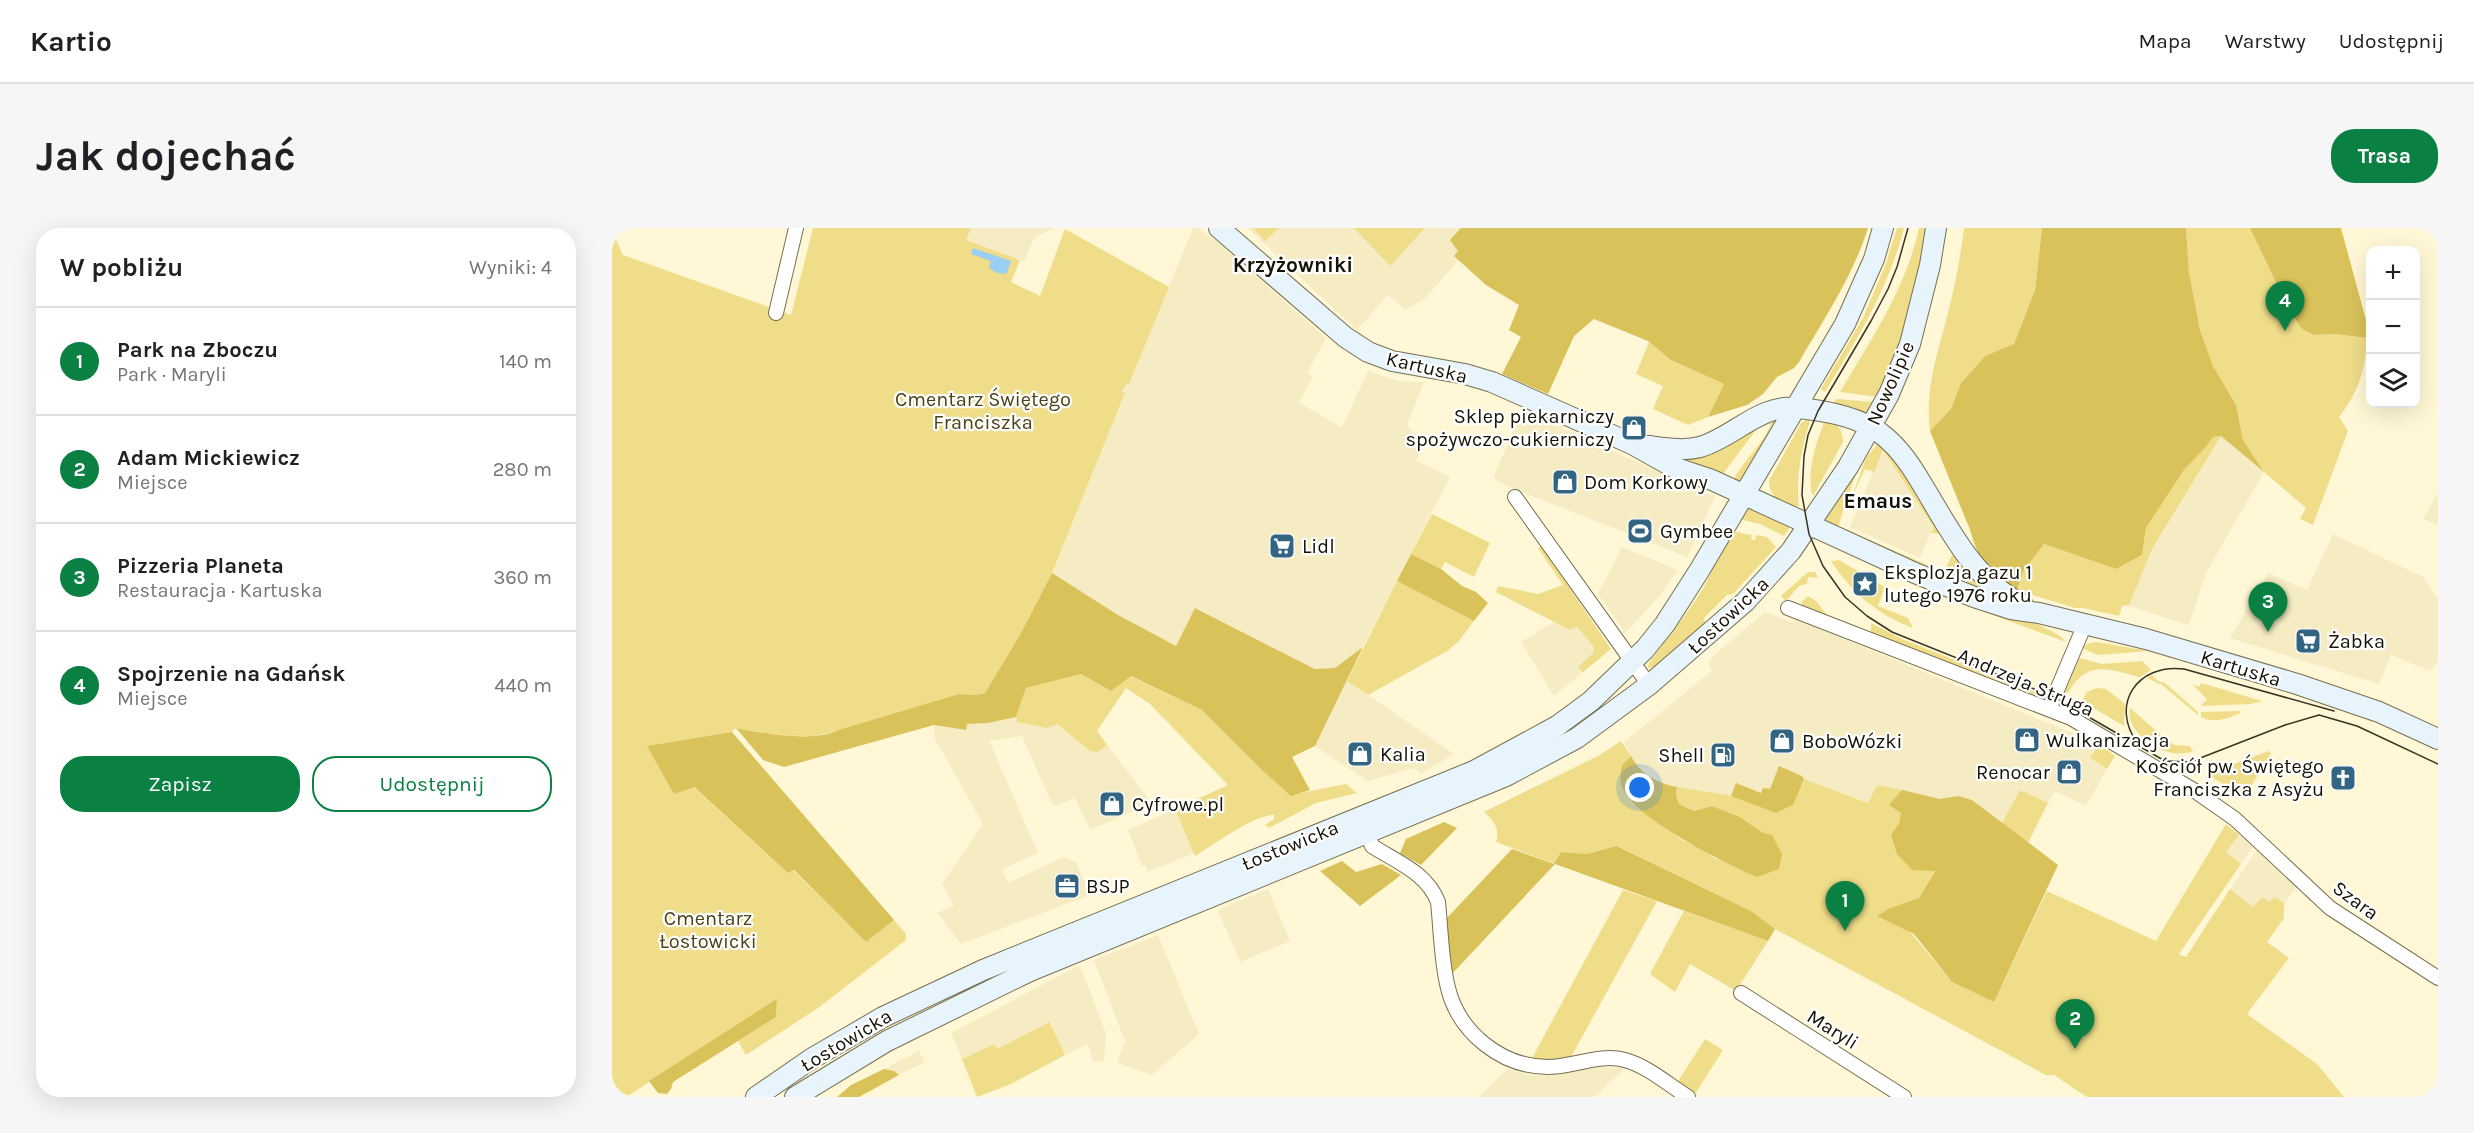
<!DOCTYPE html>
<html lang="pl">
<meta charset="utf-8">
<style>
:root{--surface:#fff;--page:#f6f6f6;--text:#202124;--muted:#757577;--line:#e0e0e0;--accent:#0b8043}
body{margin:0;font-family:Karla,sans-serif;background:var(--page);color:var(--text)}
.controls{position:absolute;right:18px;top:18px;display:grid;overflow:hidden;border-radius:12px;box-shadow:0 6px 24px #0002}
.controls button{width:54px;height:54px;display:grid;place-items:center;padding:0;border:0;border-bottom:2px solid var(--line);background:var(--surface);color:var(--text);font:30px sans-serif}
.you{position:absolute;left:1028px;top:560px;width:21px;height:21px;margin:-15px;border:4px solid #fff;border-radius:50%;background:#1a73e8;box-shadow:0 0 0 9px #1a73e833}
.badge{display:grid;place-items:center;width:39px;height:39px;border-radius:50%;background:var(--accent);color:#fff;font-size:20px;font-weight:700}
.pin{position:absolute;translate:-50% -50px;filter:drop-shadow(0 2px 3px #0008)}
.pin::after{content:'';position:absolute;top:32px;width:21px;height:18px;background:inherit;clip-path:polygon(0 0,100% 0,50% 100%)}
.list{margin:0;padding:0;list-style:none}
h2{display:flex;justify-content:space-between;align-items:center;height:78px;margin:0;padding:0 24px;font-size:26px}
h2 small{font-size:20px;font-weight:400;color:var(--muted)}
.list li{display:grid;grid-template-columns:39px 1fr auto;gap:18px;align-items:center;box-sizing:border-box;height:108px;padding:0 24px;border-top:2px solid var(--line)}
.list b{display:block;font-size:22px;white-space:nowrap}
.list p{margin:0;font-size:20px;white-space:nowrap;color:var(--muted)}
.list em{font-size:20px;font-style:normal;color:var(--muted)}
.actions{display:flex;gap:12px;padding:18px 24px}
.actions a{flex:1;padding:14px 0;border:2px solid var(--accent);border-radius:24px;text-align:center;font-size:21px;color:var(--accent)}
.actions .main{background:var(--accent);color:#fff}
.icon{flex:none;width:33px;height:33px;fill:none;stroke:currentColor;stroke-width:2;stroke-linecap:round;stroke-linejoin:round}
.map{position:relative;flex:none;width:1826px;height:869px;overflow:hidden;border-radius:24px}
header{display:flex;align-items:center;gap:36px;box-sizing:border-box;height:84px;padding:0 30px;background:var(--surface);border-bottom:2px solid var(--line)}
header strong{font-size:28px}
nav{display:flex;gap:33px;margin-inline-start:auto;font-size:21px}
.intro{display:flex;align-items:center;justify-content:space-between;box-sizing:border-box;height:144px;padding:0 36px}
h1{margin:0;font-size:42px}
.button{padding:15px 27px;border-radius:24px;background:var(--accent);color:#fff;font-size:21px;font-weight:700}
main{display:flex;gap:36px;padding:0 36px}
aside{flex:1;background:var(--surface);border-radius:24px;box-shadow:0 6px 24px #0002}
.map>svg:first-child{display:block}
.built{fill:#f5ecc3}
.green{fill:#efdd89}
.forest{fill:#d9c25a}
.water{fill:#98cff3}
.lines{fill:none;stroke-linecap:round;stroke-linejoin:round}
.street-casing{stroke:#766f51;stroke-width:16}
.secondary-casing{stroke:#766f51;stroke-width:22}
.street{stroke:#fff;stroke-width:14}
.secondary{stroke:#e7f4fc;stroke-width:20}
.tram{stroke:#383425;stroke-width:1.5}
.labels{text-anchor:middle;stroke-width:4.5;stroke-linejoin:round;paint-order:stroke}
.street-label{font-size:20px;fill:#151206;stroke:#fff}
.park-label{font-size:20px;fill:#4b4216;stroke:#fff}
.poi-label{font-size:20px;fill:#151206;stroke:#fff;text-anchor:start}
.neighbourhood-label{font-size:21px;font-weight:bold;fill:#151206;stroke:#fff}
</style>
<header>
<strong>Kartio</strong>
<nav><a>Mapa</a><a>Warstwy</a><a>Udostępnij</a></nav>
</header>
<div class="intro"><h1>Jak dojechać</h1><a class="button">Trasa</a></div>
<main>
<aside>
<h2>W pobliżu<small>Wyniki: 4</small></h2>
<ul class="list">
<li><span class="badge">1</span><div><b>Park na Zboczu</b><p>Park · Maryli</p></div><em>140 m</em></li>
<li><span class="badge">2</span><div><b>Adam Mickiewicz</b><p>Miejsce</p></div><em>280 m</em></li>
<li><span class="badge">3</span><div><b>Pizzeria Planeta</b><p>Restauracja · Kartuska</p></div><em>360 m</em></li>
<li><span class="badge">4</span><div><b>Spojrzenie na Gdańsk</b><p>Miejsce</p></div><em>440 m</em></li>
</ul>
<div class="actions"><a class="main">Zapisz</a><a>Udostępnij</a></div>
</aside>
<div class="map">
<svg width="1826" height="869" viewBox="0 0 1826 869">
<rect width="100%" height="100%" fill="#fff7d5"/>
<path class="built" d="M359,0h82l-19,10 -10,23 -59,-21z
M581,0h5l24,18 104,92 -19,35 6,3 -14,27 43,24 26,-56 30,10 26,1 -17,43 11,13 2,14 -4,8 34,17 -87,170 -28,21 -20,1 -119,-61 -20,39 -58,-32 -66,-42 73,-179 -3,-2 5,-9h2z
M635,0h214l-6,17 3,6 -4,5 5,4 -35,39 -19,11 -17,-15 -31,35z
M909,185l17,8 2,-3 175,79 -28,60 -180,-71 -12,-7 -1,-3z
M1609,208l43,36 -58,101 -17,52 -61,-19 24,-57z
M1271,222l50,78 -13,30 -70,-31z
M1826,265v32l-15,-6z
M1721,306l90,43 15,23v61l-8,10 -39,-16 -12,29 -149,-46 38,-65 39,17z
M1010,319l56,23 -21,29 -32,34 -27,-39z
M1153,384l28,11 2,-4 304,125 -9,14 17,11 -21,37 -31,-15 -7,12 -28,-13 -18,33 -30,-23 -14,-3 -18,2 -63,-14 -8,18 -65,-24 -11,26 -132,-20 -26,-21 -11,-22 88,-71 -3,-7 3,-7z
M942,394l16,8 7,-3 16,19 1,6 -15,15 4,5 -29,24 -33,-54z
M735,453l21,14 86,59 -33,20 -8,-6 -45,13 -53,-35z
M404,489l1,5 39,2 34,27 8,1 9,-7 45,58 -62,27 -15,-32 -22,8 -31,-70 -33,5 49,112 -36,16 6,14 56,-26 12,5 14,33 -129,49 -24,-31 17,-7 -12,-22 41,-60 -48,-85 -1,-14 31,5 2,-6 21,-1z
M563,581l19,44 -46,19 -3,-7 -3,1 -14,-36z
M1627,607l14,12 -12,17 -15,-12z
M1646,621l40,37 -14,17 -9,-6 -6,6 -16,5 -23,-19z
M656,661l22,52 -50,21 -22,-52z
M546,707l41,99 -47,41 -35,-12 8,-22 -31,-81z
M466,738l4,4 24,64 -2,27 -11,1 -5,-18 -23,11 -14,-33 -54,27 -3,-5 -32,15 -11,-26z
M307,823l6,11 -26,13 -5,-4 -10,-2z
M991,839l23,1 -32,29h-116l30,-28 26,7z"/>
<path class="green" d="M201,0h158l-5,12 54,20 -9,22 29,14 25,-67 104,58 -40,97 -2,-1 -5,8 3,2 -73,180 -31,60 -36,60 -10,2 -16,-1 -121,36c-25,12 -75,3 -102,-2l-4,4 -84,14 140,127 5,-3 73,72 28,-22 12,14v6l-88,68 -72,47 -8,-14 38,-24 1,-17 -151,97h-14v-866l11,24 168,60z
M641,0h26l-14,13z
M742,0h71l-35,38z
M1285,0h7c-15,60 -47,111 -79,164l-4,-3 42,-71 22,-52z
M1307,0h10l-22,99 -28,70 -39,-5c31,-52 66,-104 79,-164z
M1352,0h78l-7,62 -21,54 -29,12 -24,27 -10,26 -21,22c-6,-44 11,-88 21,-130 6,-24 10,-49 13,-73z
M1574,0h64l39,82 13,19 12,6 21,-1 32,4c-1,31 -9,55 -28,79l9,14 -35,94 -13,-6 6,-11 -42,-36 -21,-32 -7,-35 -23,-39 -13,-36 -11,-58z
M1037,114l22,18 53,24 -16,33 -20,8 -35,-16 10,-23 -27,-12z
M1224,171l38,3 -6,16 -35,-13z
M1166,190l1,2 -39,65 -7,-4c9,-20 36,-42 39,-62z
M1194,192l4,1c-9,29 -14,55 -11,85 -15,2 -30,-9 -30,-25l32,-58z
M1213,192c12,2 18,10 18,22l-30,54c-8,-22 4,-55 12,-76z
M1147,198l-37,49 -56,-19z
M1609,208l-69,113 -23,56 -7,1 -3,10 -36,-8h-8l-58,-18 6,-18 21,-28 72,25 26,-14 4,-27 38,-58 21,-22 8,-11z
M1267,214l18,15 44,77 -10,-1 3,-5 -51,-78 -9,22 -9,-3 -14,30 15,-41z
M1248,233l-23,69 -15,-9z
M1134,277l45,21 -7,10 -24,-12 -22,-5z
M820,286l58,29 -16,34 -29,-15 -4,7 -30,-15z
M1233,301l82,36 -2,2 -82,-34z
M1118,303l22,4 -1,4 4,1 1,-5 11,2 9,10 -43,47 -6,1 -23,23 1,7 -49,42 -8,1 1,-5c18,-26 39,-49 55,-76 10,-18 16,-38 26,-56z
M929,318l70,103 -28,23 -5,-5 16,-15 -1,-6 -16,-19 -7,3 -74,-38 2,-6 40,8 25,-9 -25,-37z
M1340,318l23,33 26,22 -63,-27 -1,-4 7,2 10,-21 -6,-4z
M1227,332l46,27 -7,19 30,12 5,10c-36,-14 -61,-35 -82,-67z
M1196,344h7l3,6 -10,-1 -1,7 -8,2 -13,15 -5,-5z
M785,353l77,40 -16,21 -11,9 -79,44 -21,-14z
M1327,367c25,4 113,28 127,47z
M1196,368l8,5 16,20 -30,-14v-6z
M1259,395l31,16 145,58 -9,2 -167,-64z
M1484,414l53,9 -51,4 -16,-7 5,-4z
M1467,430l23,6 40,-3 9,9 -11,7c-32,-8 -53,-18 -72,16l-3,-1z
M469,446l30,17 19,-15 72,34 59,59 30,26 55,-11 11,9 -41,10 -47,25 -4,-3 9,-6v-4c-19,-1 -61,30 -79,41l-20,-47 53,-24 -78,-81 -24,-16 -29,43 10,14 -9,7 -8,-1 -33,-27 -10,4 -30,-6 -1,-5 10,-29z
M1540,447l6,6 7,2 33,29v3l-36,-30 -15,-7z
M1589,455l61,18 -11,3 -50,2 6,-7 -15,-15 7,3z
M1484,460l10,1 19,15 -1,22 -42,-25 5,-9z
M1518,480l39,34 6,3 15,1 3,6c-7,1 -13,2 -20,1 -19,-3 -48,-23 -43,-45z
M1628,483l1,2c-13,5 -26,11 -40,4v-5z
M1009,513l10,15 -9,9 -1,20 9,15 52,40 19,8 15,11 53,13 10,-3 -16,-36 -23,-16 -28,-11 -18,5 -15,-7 -3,-9 1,-8 56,9 43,17 17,-8 11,-26 64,24 9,-18 25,5 -12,15 11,8 -2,10 -8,12 44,35 -16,28 -29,10 62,74 42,20 53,-111 109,50 70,-117 13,11 -13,17 15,12 -62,90 7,3 44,-68 23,18 9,-10 7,5 6,-5 9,6v15l-17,24 22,16 -42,56 70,50 27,33h-257l-33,-22h-8l-271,-146 -24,-18 -133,-65 -31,8 -26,-2 -6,12 -59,-22c4,-14 -2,-21 -12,-30l116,-57z
M1487,516l16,12 -8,13 -17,-11z
M1657,523l2,2 -27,45 -37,-24z
M1408,562l28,13 -20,40 -26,-20z
M1011,662l34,11 -86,156 -28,5 -12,-2z
M1072,683l84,30 -32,50 -46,-27 -15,28 -25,-18z
M438,794l15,33 -54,29 -34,13 -15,-38 32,-15 3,5z
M1093,811l18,11 -28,44 -18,-11z"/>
<path class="forest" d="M849,0h407c-15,48 -44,91 -69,134l-5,6 -17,9 -14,17 -16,11 -39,12 16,-33 -53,-24 -23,-19 -54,-22 -20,17 -26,58 -46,-20 19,-37 -12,-7 10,-25 -33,-20 -32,-29 4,-5 -8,-11z
M1430,0h144l3,44 11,58 13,36 23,39 7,35 21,32 -43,-36 -8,1 -8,11 -21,22 -38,58 -4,27 -26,14 -72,-25 -21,28 -6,18c-15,-11 -34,-24 -41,-42 -4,-10 -5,-18 -10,-28l-36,-89 21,-22 10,-26 24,-27 29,-12 21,-54z
M1638,0h91l26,96v14l-32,-4 -21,1 -12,-6 -13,-19z
M799,326l30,15 21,17 14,6 12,11 -14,18 -77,-40z
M440,345l66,42 58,31 19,-38 120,61 20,-1 28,-21 -48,99 -23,11 18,33 -19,6 -30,-27 -59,-59 -71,-34 -20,15 -30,-17 -55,14 -10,29 -28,6 -21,1 -1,6 -32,-5 -150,42 -21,-7 -27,-32c26,5 79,15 102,2l121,-36 16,1 10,-2 36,-60z
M120,504l162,188 -28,22 -72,-72 -6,3 -94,-86 -20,7 -27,-48z
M1019,528c9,18 28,28 46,31l-1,8 3,9 15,7 18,-5 28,11 23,16 9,2 10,19 -3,15 -22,8c-29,-12 -130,-62 -136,-93 -1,-6 0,-13 1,-19z
M1167,538l23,10 2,3 -11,26 -17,8 -45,-17 5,-13 25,10 2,-5 7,1z
M1290,562l38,9 18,-3 14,4 86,65 -64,137 -42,-20 -38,-48 -37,-18 13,-8 29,-10 16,-27 -23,-1 -15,-16 -6,-19 8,-12 2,-10 -12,-8z
M832,594l13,6 -36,37 -21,-12 6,-14z
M1005,618l134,65 24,18 -7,12 -213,-77 -104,111 -5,-56 66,-70 42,15 7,-12 26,2z
M730,633l14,11 26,-8 19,11 -41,31 -40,-35z
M165,771l-1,18 -103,65 -2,7 -4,5 -9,-1 -9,-12z
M272,841l10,2 5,4 -40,22h-22l14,-12z"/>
<path class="water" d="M361,20l38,13 -4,12c-6,2 -14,-1 -18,-6l2,-6 -20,-7z"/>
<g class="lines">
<g class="street-casing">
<path id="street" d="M164,85l20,-85
M903,269l134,188
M1176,380l283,110 124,73 40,28 95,89 108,70
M1437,481l36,-85
M758,596l-1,14 3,8c25,16 55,27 66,56 3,28 3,58 10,86 11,45 54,79 100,79 25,0 52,-14 77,-7 22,6 44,25 63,37
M1129,765l163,104"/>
</g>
<g class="secondary-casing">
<path id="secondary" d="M607,0l126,109 23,15 24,9 73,13 27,8 140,62 41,23 39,13 203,93 59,24 37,12 28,4 107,26 151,45 82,28 59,27
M1029,217c19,2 40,7 59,2 35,-10 59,-44 100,-39 24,3 49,7 71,19 23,13 38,35 51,57 28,46 51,95 101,121
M144,869l55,-38 72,-42 100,-47 491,-199 83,-45 34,-25 54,-52 20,-25 34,-53 146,-247 29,-65 9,-31
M183,869l92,-56 143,-70 476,-195 71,-38 72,-53 96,-83 46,-51 57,-84 41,-73 21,-50 20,-79 6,-37"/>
</g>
<use href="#street" class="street"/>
<use href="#secondary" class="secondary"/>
<path class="tram" d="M1296,0l-11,39 -9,22 -17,32 -53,90 -10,24 -4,21 -2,39 7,39 14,32 22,31 22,19 25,16 162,65 111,64 25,1 95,-37 34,-10 38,11 81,38
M1526,516c-29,-39 -1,-81 46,-75l150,42"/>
</g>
<defs>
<g id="shop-square" transform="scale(1.35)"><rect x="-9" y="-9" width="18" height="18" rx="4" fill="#336583" stroke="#fff"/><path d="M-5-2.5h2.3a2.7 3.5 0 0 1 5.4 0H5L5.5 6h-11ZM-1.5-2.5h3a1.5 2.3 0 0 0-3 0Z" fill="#fff"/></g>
<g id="stadium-square" transform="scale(1.35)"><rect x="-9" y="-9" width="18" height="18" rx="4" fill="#336583" stroke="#fff"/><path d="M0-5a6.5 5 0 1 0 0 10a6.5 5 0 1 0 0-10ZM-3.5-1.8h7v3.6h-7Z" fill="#fff"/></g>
<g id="supermarket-square" transform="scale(1.35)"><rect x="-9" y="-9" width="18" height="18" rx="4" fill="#336583" stroke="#fff"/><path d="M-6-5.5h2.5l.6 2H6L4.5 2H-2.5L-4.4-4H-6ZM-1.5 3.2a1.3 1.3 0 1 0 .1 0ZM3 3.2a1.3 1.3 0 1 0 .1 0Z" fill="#fff"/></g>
<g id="sight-square" transform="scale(1.35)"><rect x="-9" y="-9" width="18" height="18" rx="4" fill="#336583" stroke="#fff"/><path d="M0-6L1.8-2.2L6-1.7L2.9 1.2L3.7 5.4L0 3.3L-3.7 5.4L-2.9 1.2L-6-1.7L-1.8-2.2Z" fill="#fff"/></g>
<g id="fuel-square" transform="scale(1.35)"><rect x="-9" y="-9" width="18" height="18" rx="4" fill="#336583" stroke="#fff"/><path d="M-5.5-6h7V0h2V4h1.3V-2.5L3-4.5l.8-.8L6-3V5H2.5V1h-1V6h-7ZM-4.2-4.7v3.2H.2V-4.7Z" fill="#fff"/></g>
<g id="church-square" transform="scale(1.35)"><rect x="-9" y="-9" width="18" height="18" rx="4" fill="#336583" stroke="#fff"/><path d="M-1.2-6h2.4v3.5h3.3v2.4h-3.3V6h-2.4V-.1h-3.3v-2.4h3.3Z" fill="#fff"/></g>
<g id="office-square" transform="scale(1.35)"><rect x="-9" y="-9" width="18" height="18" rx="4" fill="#336583" stroke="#fff"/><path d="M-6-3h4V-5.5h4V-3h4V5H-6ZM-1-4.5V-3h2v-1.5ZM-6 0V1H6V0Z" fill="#fff"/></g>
</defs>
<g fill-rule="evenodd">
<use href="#shop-square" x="1022" y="200"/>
<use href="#shop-square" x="953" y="254"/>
<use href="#stadium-square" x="1028" y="303"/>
<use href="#supermarket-square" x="670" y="318"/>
<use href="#sight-square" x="1253" y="356"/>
<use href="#supermarket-square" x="1696" y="413"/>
<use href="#shop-square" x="1415" y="512"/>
<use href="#shop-square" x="1170" y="513"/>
<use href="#shop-square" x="748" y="526"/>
<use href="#fuel-square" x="1111" y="527"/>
<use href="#shop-square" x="1457" y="544"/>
<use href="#church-square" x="1731" y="550"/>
<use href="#shop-square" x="500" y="576"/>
<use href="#office-square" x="455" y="658"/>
</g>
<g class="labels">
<g class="street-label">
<text transform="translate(815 139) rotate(13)" y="7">Kartuska</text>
<text transform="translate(1278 155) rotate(-66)" y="7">Nowolipie</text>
<text transform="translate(1116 387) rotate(-43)" y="7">Łostowicka</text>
<text transform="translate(1629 440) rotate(17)" y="7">Kartuska</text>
<text transform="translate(1414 454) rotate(23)" y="7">Andrzeja Struga</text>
<text transform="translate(678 617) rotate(-22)" y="7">Łostowicka</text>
<text transform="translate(1744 672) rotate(36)" y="7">Szara</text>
<text transform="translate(1221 801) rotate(32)" y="7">Maryli</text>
<text transform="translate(234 812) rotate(-31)" y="7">Łostowicka</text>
</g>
<g class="park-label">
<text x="371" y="178">Cmentarz Świętego<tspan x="371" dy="23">Franciszka</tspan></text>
<text x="96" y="697">Cmentarz<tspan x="96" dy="23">Łostowicki</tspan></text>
</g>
<g class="poi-label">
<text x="1002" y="195" text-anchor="end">Sklep piekarniczy<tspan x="1002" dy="23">spożywczo-cukierniczy</tspan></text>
<text x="972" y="261">Dom Korkowy</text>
<text x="1048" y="310">Gymbee</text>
<text x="690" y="325">Lidl</text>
<text x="1272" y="351">Eksplozja gazu 1<tspan x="1272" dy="23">lutego 1976 roku</tspan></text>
<text x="1716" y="420">Żabka</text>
<text x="1434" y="519">Wulkanizacja</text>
<text x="1190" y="520">BoboWózki</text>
<text x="768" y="533">Kalia</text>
<text x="1092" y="534" text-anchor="end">Shell</text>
<text x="1712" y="545" text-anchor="end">Kościół pw. Świętego<tspan x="1712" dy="23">Franciszka z Asyżu</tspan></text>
<text x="1438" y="551" text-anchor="end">Renocar</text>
<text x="520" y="583">Cyfrowe.pl</text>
<text x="474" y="665">BSJP</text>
</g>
<g class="neighbourhood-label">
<text x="681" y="44">Krzyżowniki</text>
<text x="1266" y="280">Emaus</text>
</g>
</g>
</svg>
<div class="controls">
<button>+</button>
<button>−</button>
<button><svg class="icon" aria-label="layers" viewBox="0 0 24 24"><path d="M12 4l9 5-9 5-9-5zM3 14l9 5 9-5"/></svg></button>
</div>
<div class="you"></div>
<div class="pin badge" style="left:1233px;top:703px">1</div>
<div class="pin badge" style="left:1463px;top:821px">2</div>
<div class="pin badge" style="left:1656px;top:404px">3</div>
<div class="pin badge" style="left:1673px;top:103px">4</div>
</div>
</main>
